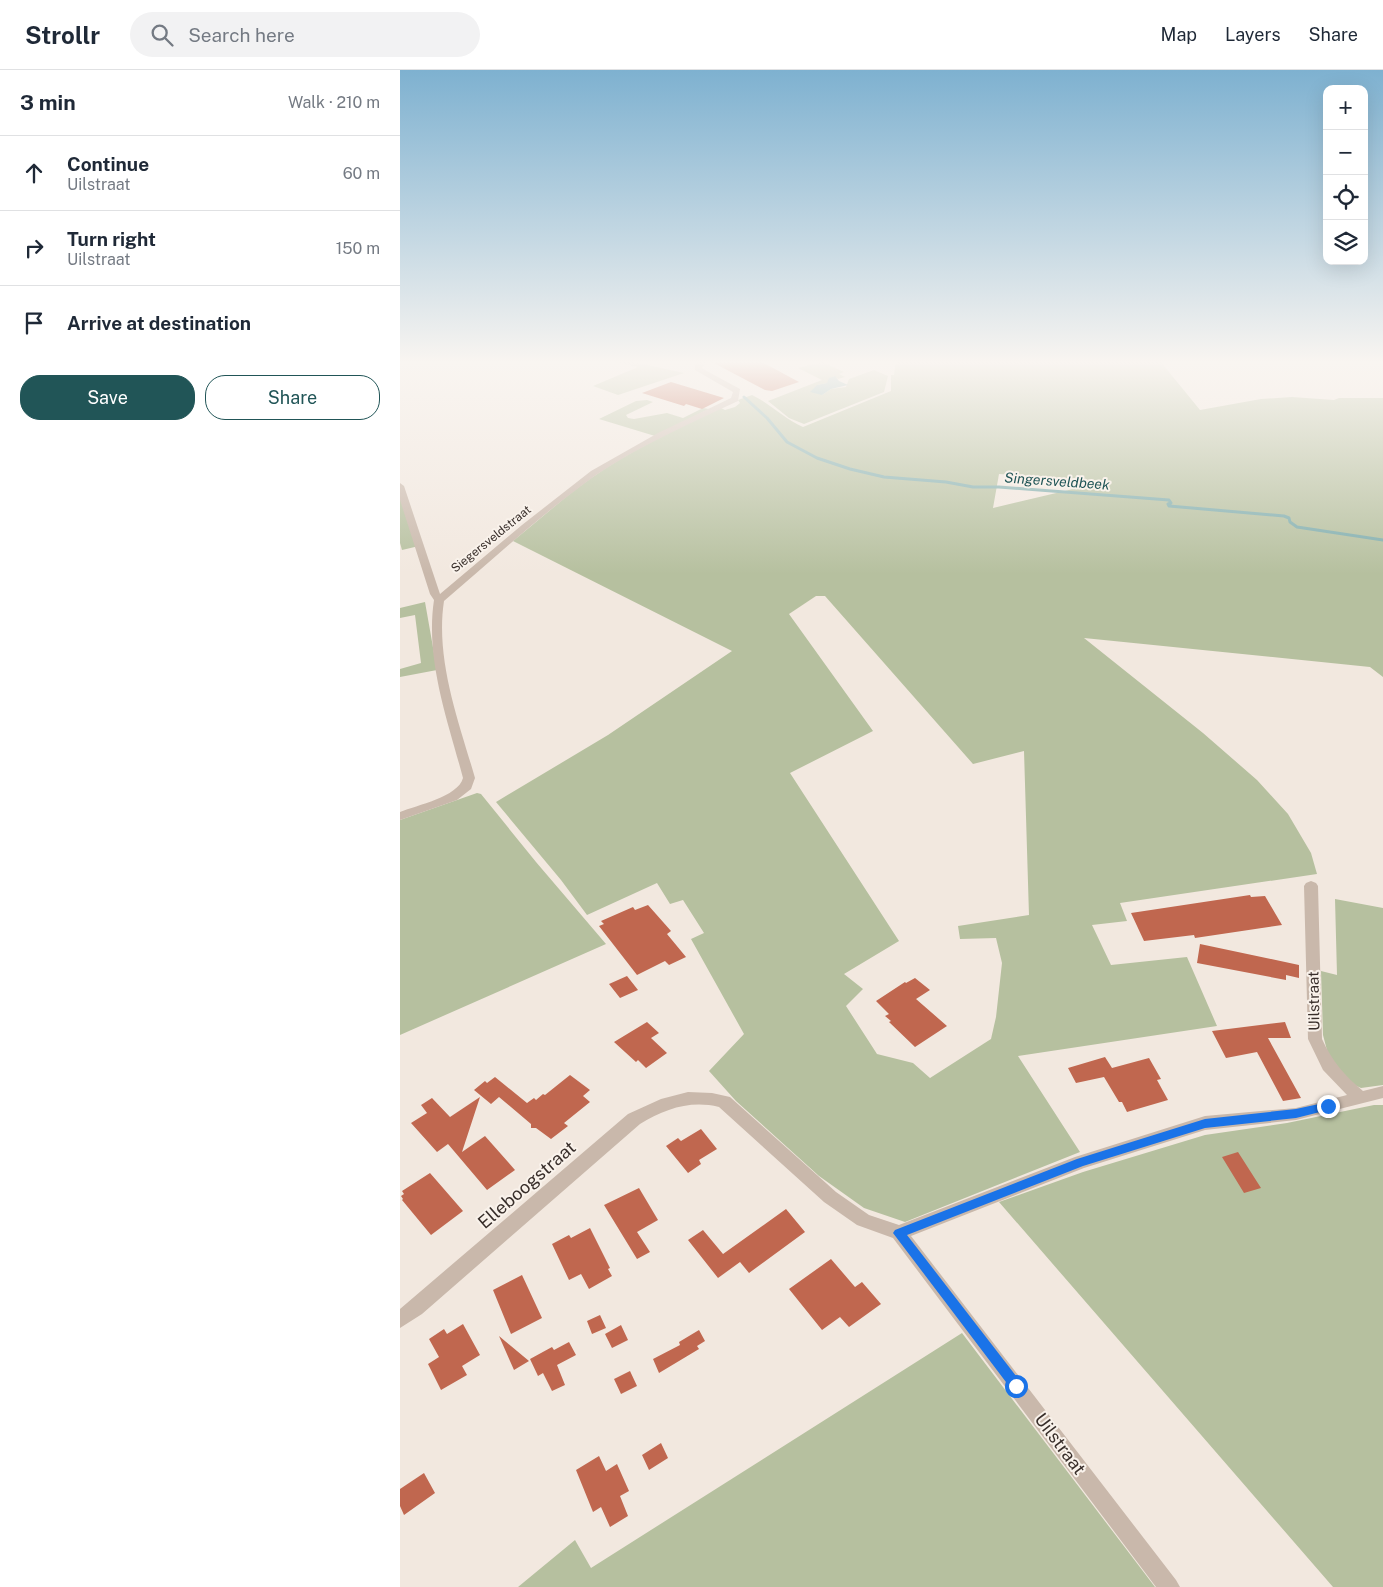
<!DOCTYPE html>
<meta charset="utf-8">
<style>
:root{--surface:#fff;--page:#f2f2f3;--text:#1f2937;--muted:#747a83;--line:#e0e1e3;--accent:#215557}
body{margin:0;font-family:"Public Sans",sans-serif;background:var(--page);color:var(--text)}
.controls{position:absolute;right:15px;top:15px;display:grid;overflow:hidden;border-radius:10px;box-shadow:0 5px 20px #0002}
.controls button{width:45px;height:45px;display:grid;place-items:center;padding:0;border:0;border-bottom:1px solid var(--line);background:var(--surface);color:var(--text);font:25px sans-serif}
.stop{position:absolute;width:15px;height:15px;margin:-11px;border:4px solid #1a73e8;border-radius:50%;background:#fff}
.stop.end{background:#1a73e8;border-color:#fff;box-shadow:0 1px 5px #0008}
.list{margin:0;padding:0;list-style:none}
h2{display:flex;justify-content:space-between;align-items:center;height:65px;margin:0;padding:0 20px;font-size:21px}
h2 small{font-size:16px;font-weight:400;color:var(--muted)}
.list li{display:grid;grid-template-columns:32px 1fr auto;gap:15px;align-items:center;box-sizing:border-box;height:75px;padding:0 20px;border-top:1px solid var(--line)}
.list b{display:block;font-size:19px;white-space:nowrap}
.list p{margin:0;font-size:16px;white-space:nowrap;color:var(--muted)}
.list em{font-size:16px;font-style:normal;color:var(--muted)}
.actions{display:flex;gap:10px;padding:15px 20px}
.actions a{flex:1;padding:11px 0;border:1px solid var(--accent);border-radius:20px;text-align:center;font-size:18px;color:var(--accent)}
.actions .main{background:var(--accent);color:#fff}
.icon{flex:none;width:28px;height:28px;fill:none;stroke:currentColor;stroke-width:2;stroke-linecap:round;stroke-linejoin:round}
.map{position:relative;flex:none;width:983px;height:1517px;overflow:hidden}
header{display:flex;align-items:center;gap:30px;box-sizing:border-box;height:70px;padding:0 25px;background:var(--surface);border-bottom:1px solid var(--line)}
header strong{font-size:24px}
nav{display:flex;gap:28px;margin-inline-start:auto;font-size:18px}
.search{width:350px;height:45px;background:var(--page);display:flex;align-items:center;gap:12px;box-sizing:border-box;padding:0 18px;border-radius:28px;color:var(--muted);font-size:19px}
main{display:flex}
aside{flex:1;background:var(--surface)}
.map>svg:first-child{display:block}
.green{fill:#b6c09f;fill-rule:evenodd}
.water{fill:#7fadad}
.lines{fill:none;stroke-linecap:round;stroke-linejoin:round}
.stream{stroke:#7fadad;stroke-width:3}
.building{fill:#c0674f}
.minor{fill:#c9b8ab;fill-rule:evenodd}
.route{fill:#1a73e8}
.labels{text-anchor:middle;stroke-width:4;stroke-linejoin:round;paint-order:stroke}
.far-street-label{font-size:12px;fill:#382e2a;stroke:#f9f2eb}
.far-water-label{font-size:14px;font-style:italic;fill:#215557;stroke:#f9f2eb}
.street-label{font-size:15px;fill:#382e2a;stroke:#f9f2eb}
.near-street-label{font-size:18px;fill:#382e2a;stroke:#f9f2eb}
</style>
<header>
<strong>Strollr</strong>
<div class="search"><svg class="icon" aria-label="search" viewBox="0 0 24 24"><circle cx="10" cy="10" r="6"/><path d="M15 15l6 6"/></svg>Search here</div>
<nav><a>Map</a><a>Layers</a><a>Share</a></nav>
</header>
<main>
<aside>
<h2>3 min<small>Walk · 210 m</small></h2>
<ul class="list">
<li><svg class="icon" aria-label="ahead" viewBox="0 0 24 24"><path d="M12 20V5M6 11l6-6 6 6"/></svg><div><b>Continue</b><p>Uilstraat</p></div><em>60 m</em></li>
<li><svg class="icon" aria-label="right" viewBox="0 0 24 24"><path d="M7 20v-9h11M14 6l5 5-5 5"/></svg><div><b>Turn right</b><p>Uilstraat</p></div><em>150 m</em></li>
<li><svg class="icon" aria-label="arrive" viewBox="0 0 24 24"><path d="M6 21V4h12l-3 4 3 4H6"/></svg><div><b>Arrive at destination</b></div></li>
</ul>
<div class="actions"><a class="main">Save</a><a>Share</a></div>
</aside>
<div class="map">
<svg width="983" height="1517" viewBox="0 0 983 1517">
<rect width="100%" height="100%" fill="#f2e8df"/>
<path class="green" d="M211,291h18l55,12 -66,22 -25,-9 45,-19z
M496,291h264l40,49 61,-11 31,-2 42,3 5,-2h44v279l-13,-10 -286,-29 119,95 54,47 31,34 23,39 6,21 -197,29 7,18 -35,4 19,40 76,-8 30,69 -199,30 62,96 -175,70 -41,-14 -45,-32 -83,-75 -27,-30 35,-37 -53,-95 13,-6 -21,-33 -13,4 -13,-21 -70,32 -26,-35 -65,-78 112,-67 124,-84 -219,-110c31,-25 60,-52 93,-73 36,-23 76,-42 115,-60l4,2 10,-3 5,-4 -2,-3 14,-5c19,9 32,24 51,32l88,-36v-16h3zM599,404l107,7h1l-114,27zM416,526h9l148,168 51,-13 5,164 -71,11 2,13 36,-1 6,25 -6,54 -5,22 -61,39 -17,-15 -36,-9 -31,-48 17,-17 -19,-15 55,-33 -109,-168 83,-42 -84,-117z
M422,292l22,10 -5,2 6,3 -7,2 -4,-3 -7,7 -10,2 5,10 9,-6 15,-2 3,-8 25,-9 14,6 -4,16 -80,32 -15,-6 -21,-17 54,-21 -24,-12z
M247,330l6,2 -27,13 2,3 6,1 33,-6 16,5 20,-10 6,1 -54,27 -56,-17 37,-18z
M0,427l19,49 -17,4 -2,-7z
M25,532l12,68 -37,7v-8l21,-6 -6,-48 -15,3v-10z
M77,723l4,1 55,68 70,82 -206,91v-215z
M935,829l48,9v177l-22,3 -11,-5 -21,-25 -6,-23 -2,-64 16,4z
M974,1035h9v482h-50l-334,-385 84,-30 122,-37 82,-12z
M562,1263l193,254h-637l57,-47 16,28z"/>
<path class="water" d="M435,306l4,5 9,4 -17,4 -9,6 -12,-3 7,-7 10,-2 2,-5z"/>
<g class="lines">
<path class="stream" d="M344,327l23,21 20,24 30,16 33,11 34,8 62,5 27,5h26l170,13 2,3 -3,1 1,2 115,10 5,2 1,4 7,5 86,13"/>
</g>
<path class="building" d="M310,291h50l39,21 -27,9 -7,-1z
M271,312l53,16 -22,11 -16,-5 -2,2 -42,-13z
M850,825l1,2 14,-1 17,29 -87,13 -1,-3 -50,6 -13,-28z
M248,835l23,26 -4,3 19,23 -17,8 -4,-4 -28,14 -38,-49 5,-2 -3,-3 32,-14 2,3z
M800,874l99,21v13l-13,-3v5l-89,-17z
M227,906l11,14 -18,8 -11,-14z
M515,908l15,12 -14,9 31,27 -32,21 -26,-25 2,-1 -6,-5 4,-2 -13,-13 29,-19 1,1z
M247,952l12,11 -8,5 16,15 -21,15 -8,-8 -2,2 -22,-20z
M885,952l6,16h-23l33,60 -18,3 -26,-49 -31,6 -14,-27z
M705,987l7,11 37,-10 12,21 -4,1 11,20 -41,12 -5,-10h-3l-15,-25 -28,6 -8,-15z
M170,1005l20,15 -7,6 7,6 -26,21 4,3 -17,13 -15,-11h-5v-4l-32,-27 -8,7 -17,-14 11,-9 2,2 8,-6 32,26 7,-5 2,2 7,-6 2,1z
M80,1027l-18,55 23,-16 30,34 -28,20 -39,-46 -11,8 -26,-29 16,-10 -6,-8 11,-7 18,19z
M301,1059l16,20 -18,11 2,4 -13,9 -22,-27 12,-8 3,3z
M838,1082l23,36 -17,5 -22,-36z
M30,1103l33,38 -32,24 -29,-35 1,-1 -2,-3 3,-2 -2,-3z
M239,1118l19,32 -21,12 13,20 -13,7 -33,-54z
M386,1139l19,23 -56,41 -9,-11 -22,16 -30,-38 15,-10 20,24z
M190,1158l20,40 -2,1 4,7 -23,13 -8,-15 -12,6 -17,-36 17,-9 2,3z
M431,1189l24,28 7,-5 19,22 -32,23 -9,-10 -18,13 -33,-41z
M122,1205l20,43 -31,16 -18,-44z
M200,1245l6,13 -14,6 -5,-13z
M63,1254l17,31 -18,11 5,9 -26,15 -13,-26 11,-7 -10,-18 15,-10 3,5z
M221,1255l7,15 -16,8 -7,-14z
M299,1260l6,11 -8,5 2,3 -40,24 -6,-14 27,-14 -1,-3z
M99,1266l30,25 -15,9z
M169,1272l7,13 -19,10 8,20 -13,6 -9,-18 -5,3 -8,-17 22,-12 2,3z
M230,1301l7,15 -16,8 -7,-15z
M261,1373l7,15 -19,12 -7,-15z
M199,1386l7,15 11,-7 12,27 -9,5 8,20 -18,11 -9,-20 -8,5 -17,-42z
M24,1403l11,20 -31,22 -4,-9v-17z"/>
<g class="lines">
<path class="minor" d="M299,291h7l-4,7 3,2 35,19 -2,12c-47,22 -99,45 -142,74 -53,38 -102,83 -152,126 -9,59 15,121 31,177l-4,11 -14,11 -57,20v-8c17,-7 58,-15 63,-34 -15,-57 -38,-118 -29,-178l-4,-6 -30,-94v-17l4,3 36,108 82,-69 69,-54 67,-38 73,-35 2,-6 -38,-22v-5z
M911,811l5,2 2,3 4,153c10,22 23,37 41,52l20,-5v12l-87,22 -91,10 -121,38 -173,68 265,344 4,7h-24l-263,-349 -36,-13 -33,-23 -105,-95c-29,-7 -54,2 -79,17l-218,190 -22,14v-19l228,-195 33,-15 27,-7 24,1 18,4 106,95 33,23 30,10 176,-68 130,-41 91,-8 51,-13 -24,-25 -15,-31 -4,-153 2,-3z"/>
</g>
<linearGradient id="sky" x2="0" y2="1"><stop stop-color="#7eb1d0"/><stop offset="0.58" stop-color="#f9f5f1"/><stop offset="1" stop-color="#f9f5f1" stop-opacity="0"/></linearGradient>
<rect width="983" height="504" fill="url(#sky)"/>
<path class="route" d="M928,1032l5,4 -5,4 -32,8 -91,10 -122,38 -176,69 113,146 2,5 -2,4 -4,2 -4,-2 -119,-157 2,-3 182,-71 128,-40 91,-10z"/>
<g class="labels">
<g class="far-street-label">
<text transform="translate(91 469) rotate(-39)" y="4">Siegersveldstraat</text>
</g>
<g class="far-water-label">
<text transform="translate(657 411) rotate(4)" y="5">Singersveldbeek</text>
</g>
<g class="street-label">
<text transform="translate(914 931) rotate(-91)" y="5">Uilstraat</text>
</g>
<g class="near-street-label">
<text transform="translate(127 1115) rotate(-41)" y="6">Elleboogstraat</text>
<text transform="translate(660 1374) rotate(53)" y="6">Uilstraat</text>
</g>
</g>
</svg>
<div class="controls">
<button>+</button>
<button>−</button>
<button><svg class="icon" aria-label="locate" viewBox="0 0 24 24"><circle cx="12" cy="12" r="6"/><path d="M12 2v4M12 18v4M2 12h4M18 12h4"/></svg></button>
<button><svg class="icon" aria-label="layers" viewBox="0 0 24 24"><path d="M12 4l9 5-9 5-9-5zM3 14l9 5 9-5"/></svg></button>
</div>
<div class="stop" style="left:616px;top:1316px"></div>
<div class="stop end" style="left:928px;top:1036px"></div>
</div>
</main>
